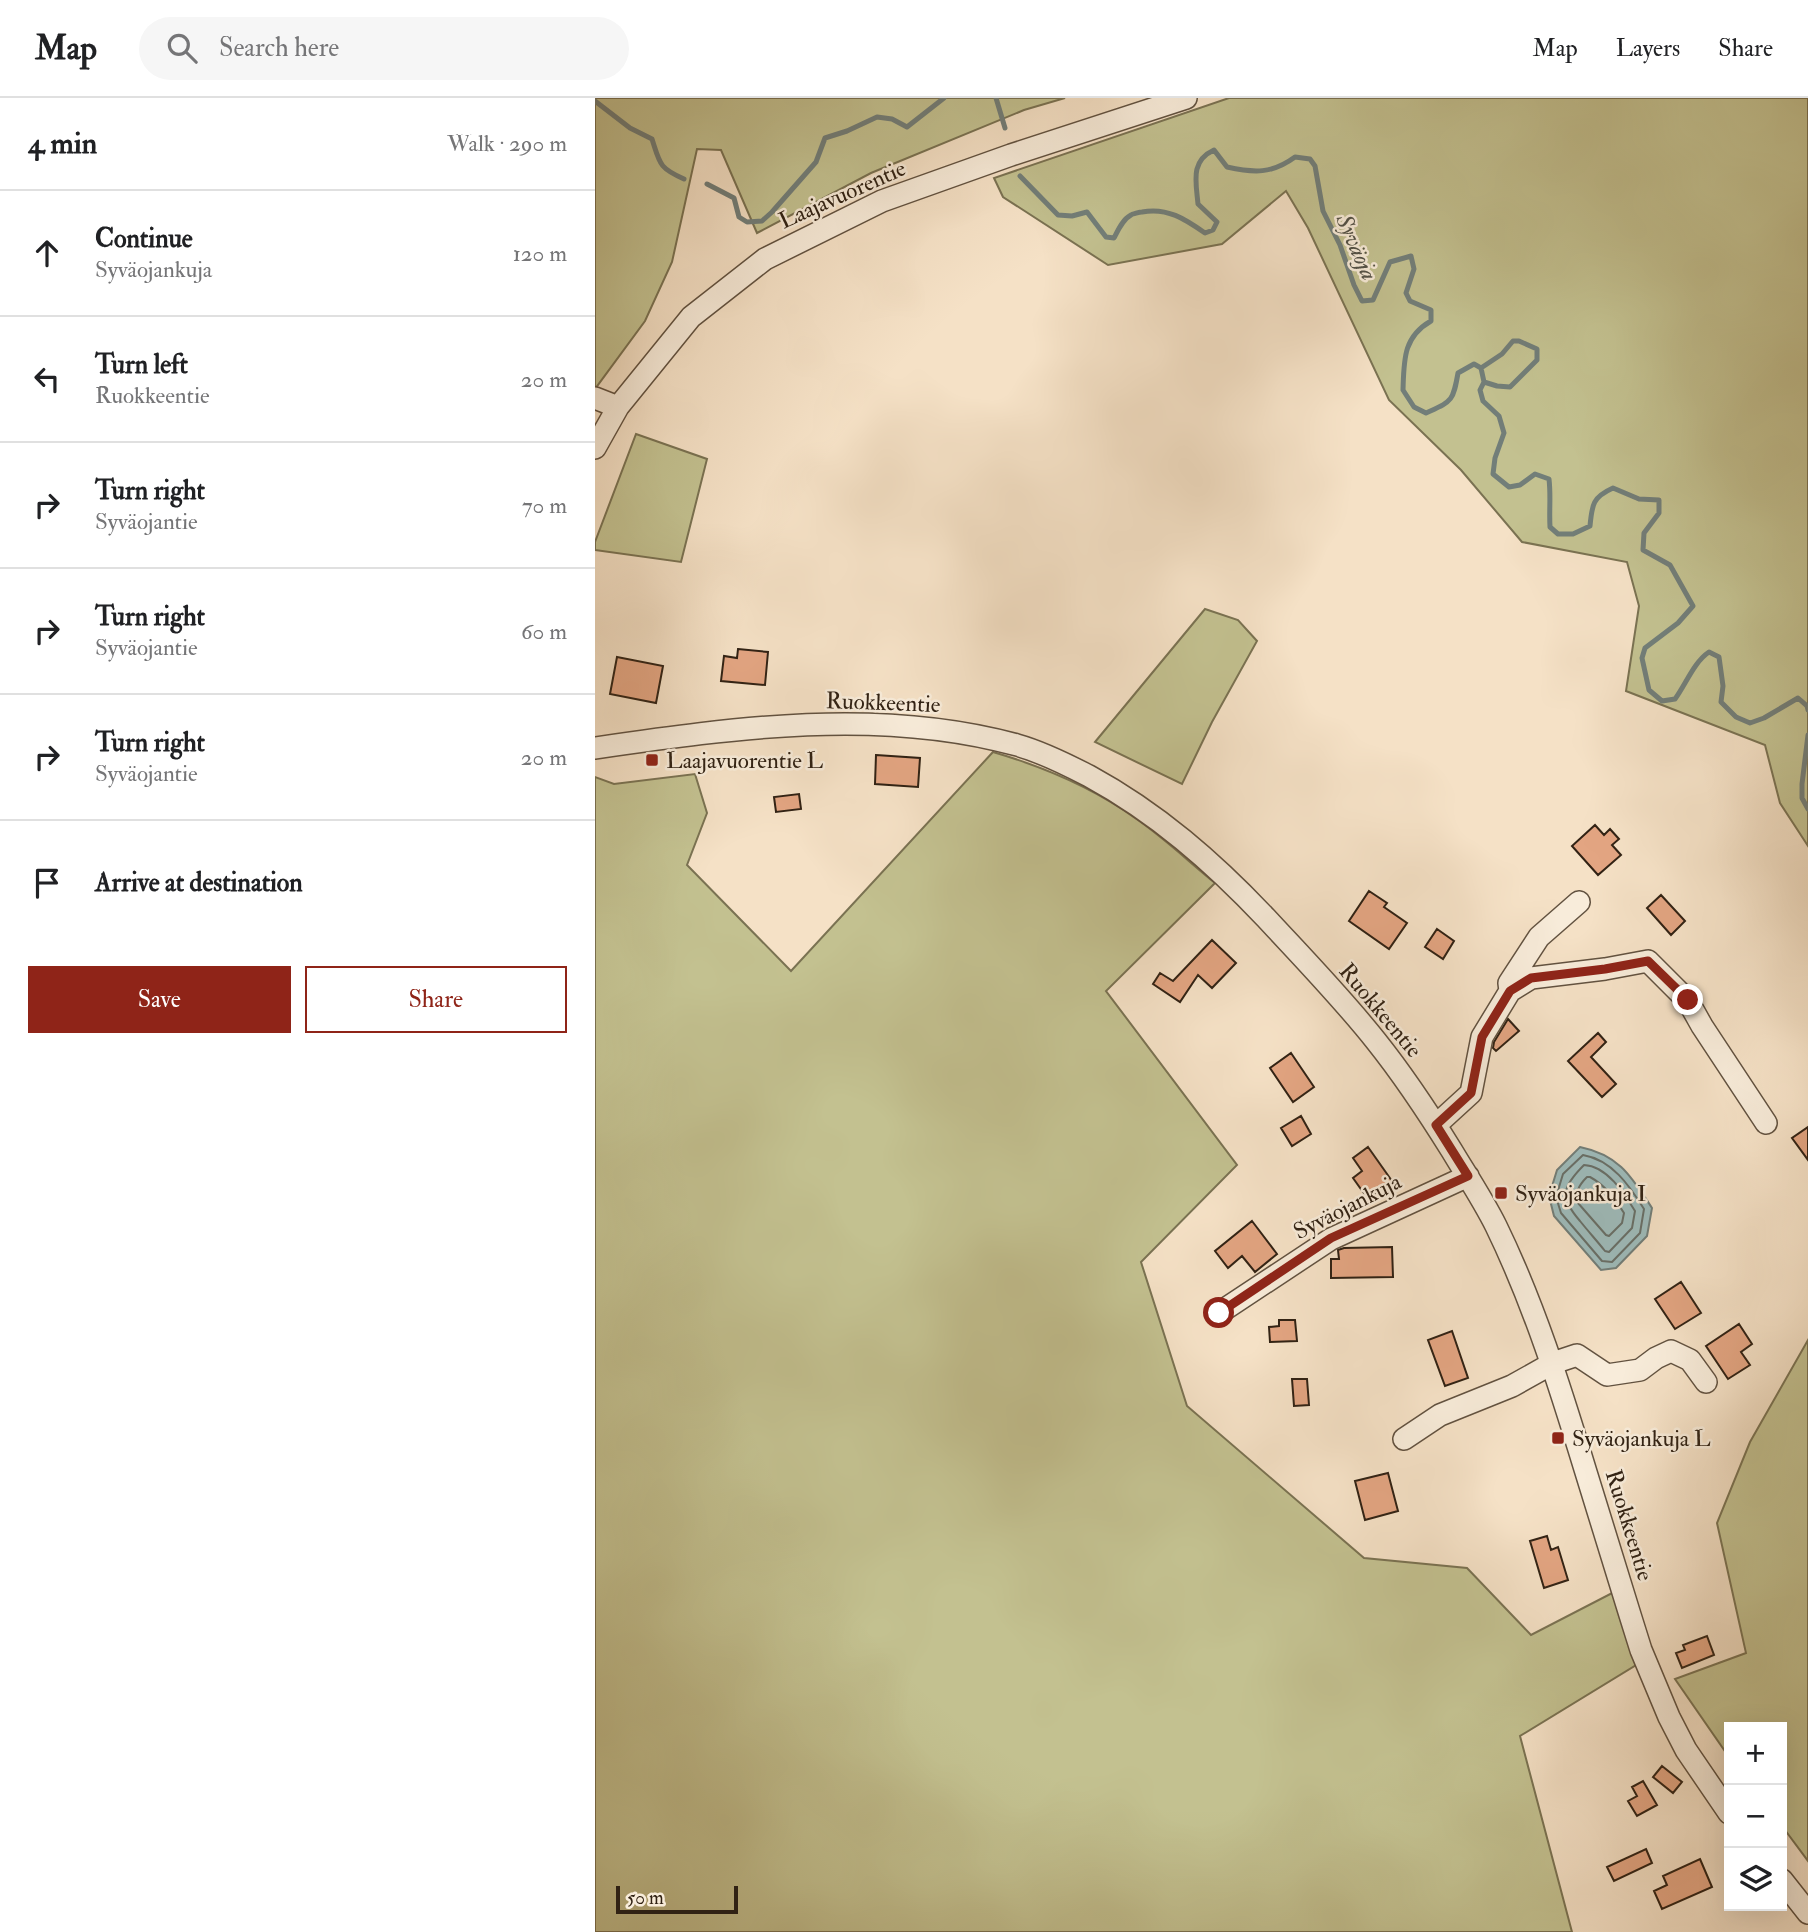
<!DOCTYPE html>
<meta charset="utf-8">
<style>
:root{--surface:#fff;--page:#f6f6f6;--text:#202124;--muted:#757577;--line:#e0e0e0;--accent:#8f2418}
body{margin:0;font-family:"IM FELL Double Pica",serif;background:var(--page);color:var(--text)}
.controls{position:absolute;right:21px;bottom:21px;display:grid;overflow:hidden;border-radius:0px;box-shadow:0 7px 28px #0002}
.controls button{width:63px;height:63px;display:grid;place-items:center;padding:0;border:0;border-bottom:2px solid var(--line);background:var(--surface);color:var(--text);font:35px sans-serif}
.scale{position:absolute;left:21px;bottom:18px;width:122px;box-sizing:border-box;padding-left:7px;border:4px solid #312214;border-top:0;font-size:19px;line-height:24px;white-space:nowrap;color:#312214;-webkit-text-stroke:5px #f8ecda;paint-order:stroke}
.stop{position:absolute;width:21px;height:21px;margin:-16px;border:5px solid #8f2418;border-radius:50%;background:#fff}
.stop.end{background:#8f2418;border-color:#fff;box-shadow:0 2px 7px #0008}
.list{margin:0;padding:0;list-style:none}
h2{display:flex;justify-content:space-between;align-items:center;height:91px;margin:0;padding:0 28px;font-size:30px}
h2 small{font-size:23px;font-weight:400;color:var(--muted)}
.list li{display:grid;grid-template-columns:46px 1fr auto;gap:21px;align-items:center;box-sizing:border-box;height:126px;padding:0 28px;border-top:2px solid var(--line)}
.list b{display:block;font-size:26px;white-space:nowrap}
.list p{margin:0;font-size:23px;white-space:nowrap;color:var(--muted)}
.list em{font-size:23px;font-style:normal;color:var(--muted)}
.actions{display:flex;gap:14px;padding:21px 28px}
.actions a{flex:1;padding:16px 0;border:2px solid var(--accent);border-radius:0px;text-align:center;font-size:24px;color:var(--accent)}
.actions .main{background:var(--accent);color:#fff}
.icon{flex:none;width:38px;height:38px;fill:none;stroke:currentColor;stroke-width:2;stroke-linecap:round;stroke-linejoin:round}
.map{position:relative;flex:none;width:1213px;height:1834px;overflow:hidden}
header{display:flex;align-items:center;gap:42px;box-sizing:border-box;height:98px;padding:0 35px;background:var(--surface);border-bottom:2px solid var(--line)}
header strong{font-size:33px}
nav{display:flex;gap:38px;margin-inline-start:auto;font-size:24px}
.search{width:490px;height:63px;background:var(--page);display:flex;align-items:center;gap:18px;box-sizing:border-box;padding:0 24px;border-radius:38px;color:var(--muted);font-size:26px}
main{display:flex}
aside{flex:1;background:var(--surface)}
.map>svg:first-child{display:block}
.green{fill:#c3c190;stroke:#7a7252;stroke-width:2}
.water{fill:#9ebcbc;stroke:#727e79;stroke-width:2}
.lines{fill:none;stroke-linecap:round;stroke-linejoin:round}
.shore{stroke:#686f68;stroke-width:2}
.stream{stroke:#727e79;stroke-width:5}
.building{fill:#e3a582;stroke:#312214;stroke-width:2}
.minor-casing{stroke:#625240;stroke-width:24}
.minor{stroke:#f8ecda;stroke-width:21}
.route{stroke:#8f2418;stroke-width:9}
.poi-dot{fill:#8f2418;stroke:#f8ecda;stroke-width:2.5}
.labels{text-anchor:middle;stroke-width:5;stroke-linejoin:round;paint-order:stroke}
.street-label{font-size:23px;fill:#312214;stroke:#f8ecda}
.poi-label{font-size:23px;fill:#312214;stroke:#f8ecda;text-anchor:start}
.water-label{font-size:24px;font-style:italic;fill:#525046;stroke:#f8ecda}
</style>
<header>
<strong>Map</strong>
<div class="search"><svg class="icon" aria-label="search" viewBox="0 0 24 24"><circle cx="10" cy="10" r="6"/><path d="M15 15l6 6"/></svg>Search here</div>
<nav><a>Map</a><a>Layers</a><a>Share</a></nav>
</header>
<main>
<aside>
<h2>4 min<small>Walk · 290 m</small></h2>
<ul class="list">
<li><svg class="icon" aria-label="ahead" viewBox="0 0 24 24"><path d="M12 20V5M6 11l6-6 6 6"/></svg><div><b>Continue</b><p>Syväojankuja</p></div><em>120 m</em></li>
<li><svg class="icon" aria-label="left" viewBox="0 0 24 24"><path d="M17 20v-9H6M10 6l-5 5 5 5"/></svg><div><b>Turn left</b><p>Ruokkeentie</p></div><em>20 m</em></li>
<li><svg class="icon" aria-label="right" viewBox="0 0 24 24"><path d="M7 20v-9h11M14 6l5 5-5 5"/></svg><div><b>Turn right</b><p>Syväojantie</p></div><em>70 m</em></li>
<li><svg class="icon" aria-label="right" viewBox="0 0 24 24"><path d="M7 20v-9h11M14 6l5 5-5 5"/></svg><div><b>Turn right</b><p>Syväojantie</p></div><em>60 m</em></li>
<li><svg class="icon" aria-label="right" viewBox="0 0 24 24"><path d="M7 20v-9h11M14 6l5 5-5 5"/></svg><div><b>Turn right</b><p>Syväojantie</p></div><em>20 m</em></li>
<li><svg class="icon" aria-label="arrive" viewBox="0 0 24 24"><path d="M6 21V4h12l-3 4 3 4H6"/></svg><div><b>Arrive at destination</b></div></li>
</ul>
<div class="actions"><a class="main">Save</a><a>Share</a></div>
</aside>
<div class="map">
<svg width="1213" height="1834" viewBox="0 0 1213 1834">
<rect width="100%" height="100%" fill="#f5e1c6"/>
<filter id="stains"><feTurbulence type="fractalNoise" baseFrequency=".00286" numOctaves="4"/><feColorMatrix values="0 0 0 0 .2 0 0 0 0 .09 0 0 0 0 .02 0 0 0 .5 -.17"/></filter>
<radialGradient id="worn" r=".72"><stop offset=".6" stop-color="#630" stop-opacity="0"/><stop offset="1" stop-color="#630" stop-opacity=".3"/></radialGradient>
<path class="green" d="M0,0h470l-41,12 -153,63 -114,60 -36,-83 -24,-1 -25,113 -27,59 -50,68z
M634,0h579v748l-28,-43 -15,-58 -139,-54 13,-85 -12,-44 -105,-20 -61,-72 -72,-70 -81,-172 -22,-37 -64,53 -114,21 -105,-68 -9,-19z
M41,336l71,25 -26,103 -86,-12v-8z
M610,511l33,11 19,21 -45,81 -30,62 -87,-42z
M398,654c51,15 99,35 142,66 28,19 53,43 80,65l-109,108 131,174 -96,97 46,144 177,152 103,10 64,67 87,-45 23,72 -121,74 52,196h-977v-1155l19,7 81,-10 12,39 -20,52 104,106z
M1213,1242v521l-26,-35v-99h-53v30l-54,-78 71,-26 -29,-130 33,-81z"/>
<path class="water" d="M985,1049c39,8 51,29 72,61l-5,28 -31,32 -15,2 -47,-54 -5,-20 8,-26z"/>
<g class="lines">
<path class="shore" d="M988,1057c29,5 46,30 61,54l-4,24 -28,29 -10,-1 -41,-48 -5,-16 7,-23z
M989,1067c23,1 40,28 51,46l-3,17 -23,24 -4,-1c-8,-10 -17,-20 -25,-30 -21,-24 -18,-34 4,-56z
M992,1079h3c15,8 25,22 34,36l-2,10 -13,13 -3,-1 -28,-32c-3,-11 1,-18 9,-26z"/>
<path class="stream" d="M401,0l9,30
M0,3l35,27 22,11c8,25 7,29 32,40
M425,78l38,39 14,1 15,-4 19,25 8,1c4,-8 9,-19 17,-23 1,-1 9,-3 11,-3 25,-5 43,7 63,21l8,-3 4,-8 -19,-18c-2,-22 -8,-43 16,-54l13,17c27,6 45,7 68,-10l15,2 5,7 8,45 17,34 14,40 8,16 11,-1 17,-38 21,-6 3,13 -8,24 4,8 21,9v11c-28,16 -27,39 -28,69l11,17 12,6c26,-12 27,-11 32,-40l16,-9 7,4 3,14 -4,8 3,11 16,15 5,17 -9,25 -2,16 16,13 11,-2 15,-11 14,5c2,17 0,31 1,48l8,7h15l17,-8c2,-22 3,-29 23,-38l26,11 20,1v13l-15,20 -1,17 27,15 23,41 -15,17 -33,25 -3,10 7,32 13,11 13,-2c11,-15 19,-37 34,-47l10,5 4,29 -2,16 15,15 14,6 14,-5 34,-20 9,8 1,4
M112,86l27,14 5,19 8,5 15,-1 10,-9 44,-50 9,-24 22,-7 30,-14 15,2 15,8 37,-29
M886,270l21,-14 11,-13h6l18,8v11l-27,27 -13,-1 -13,-4
M1213,637l-6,49v14l6,11"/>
</g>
<path class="building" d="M143,551l30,3 -3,33 -44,-4 3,-25 13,2z
M22,559l46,9 -7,37 -46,-9z
M281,657l44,3 -2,29 -43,-3z
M204,696l2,15 -25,3 -2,-15z
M1000,727l9,10 6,-6 9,10 -7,6 9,10 -23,20 -26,-29z
M774,793l18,12 -3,4 23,16 -18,26 -40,-28z
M1066,797l24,26 -14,14 -24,-27z
M842,831l17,12 -11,18 -18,-12z
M617,842l24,23 -24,25 -14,-13 -18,27 -27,-18 7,-11 13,8z
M913,921l11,12 -23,20 -3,-3 1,-6z
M1003,935l8,9 -15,15 25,27 -14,13 -34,-36z
M696,955l23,34 -21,15 -23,-34z
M706,1018l10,18 -19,12 -11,-18z
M1213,1029v33l-16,-22z
M773,1049l24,34 -24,18 -15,-21 9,-7 -9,-13z
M657,1123l25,33 -22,18 -13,-16 -14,12 -13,-17z
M797,1149l1,30 -62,1v-19h8l-1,-9 6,-2z
M1086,1184l20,31 -26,16 -20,-30z
M684,1222h16l2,21 -27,1 -1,-15 10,-1z
M1144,1226l13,20 -11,8 9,13 -22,14 -22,-33z
M857,1233l16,47 -23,8 -17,-46z
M697,1281h15l2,26 -15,1z
M793,1375l10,38 -33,9 -10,-39z
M952,1438l4,14 7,-3 10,33 -24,8 -14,-47z
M1112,1538l7,19 -32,13 -6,-15 9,-3 -2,-5z
M1067,1668l20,16 -9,11 -20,-16z
M1048,1683l14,24 -20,11 -9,-15 9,-5 -5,-9z
M1051,1751l6,14 -38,18 -7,-14z
M1105,1761l12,28 -50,22 -8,-18 13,-6 -4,-9z"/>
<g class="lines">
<g class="minor-casing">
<path id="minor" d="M0,300l23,9
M0,350l23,-41 73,-90 74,-58 117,-58 129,-46 175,-57
M0,650c139,-20 284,-41 422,-3 25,7 49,19 72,31 68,37 124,86 177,142 37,40 76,80 110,123 28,35 53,73 76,110 15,25 31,49 44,75 38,78 64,161 89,243 19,61 37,121 56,181l28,67 17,33 43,63
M915,893l-1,-8 30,-46 40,-35
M841,1027l35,-32 11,-56 28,-46 21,-13 74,-9 43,-8 40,40 14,25 64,97
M624,1215l112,-74 137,-63
M809,1341l36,-24 72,-29 41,-23 24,-8 30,20 33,-5 16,-12 15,-7 19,9 16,22
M1187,1782l26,33"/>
</g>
<use href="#minor" class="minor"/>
</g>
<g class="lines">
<path class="route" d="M624,1215l112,-75 137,-62 -32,-51 35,-32 11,-56 28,-46 21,-13 74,-9 43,-8 40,39"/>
</g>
<g class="poi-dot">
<rect x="50" y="655" width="14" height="14" rx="3.5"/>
<rect x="899" y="1088" width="14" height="14" rx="3.5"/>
<rect x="956" y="1333" width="14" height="14" rx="3.5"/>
</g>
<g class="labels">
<g class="street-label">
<text transform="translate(247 96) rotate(-24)" y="8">Laajavuorentie</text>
<text transform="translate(288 604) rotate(2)" y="8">Ruokkeentie</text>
<text transform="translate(786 912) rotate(50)" y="8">Ruokkeentie</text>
<text transform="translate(752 1108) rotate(-27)" y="8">Syväojankuja</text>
<text transform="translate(1035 1427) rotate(73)" y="8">Ruokkeentie</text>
</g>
<g class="poi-label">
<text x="71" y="670">Laajavuorentie L</text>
<text x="920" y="1103">Syväojankuja I</text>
<text x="977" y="1348">Syväojankuja L</text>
</g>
<g class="water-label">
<text transform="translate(762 149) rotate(66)" y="8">Syväoja</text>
</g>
</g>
<rect width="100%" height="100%" filter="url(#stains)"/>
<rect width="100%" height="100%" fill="url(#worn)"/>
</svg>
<div class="controls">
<button>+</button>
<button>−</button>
<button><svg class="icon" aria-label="layers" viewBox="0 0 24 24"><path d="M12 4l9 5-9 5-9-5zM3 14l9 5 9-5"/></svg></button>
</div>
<div class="scale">50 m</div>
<div class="stop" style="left:624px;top:1215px"></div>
<div class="stop end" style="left:1093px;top:902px"></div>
</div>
</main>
